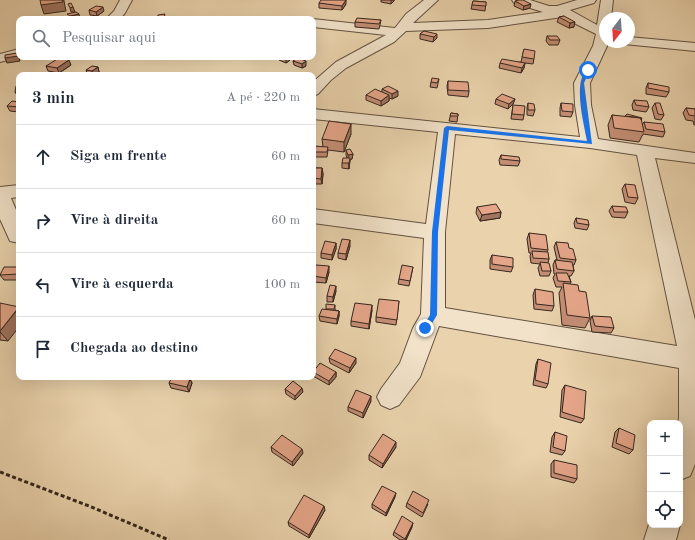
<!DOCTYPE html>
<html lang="pt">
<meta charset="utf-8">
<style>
:root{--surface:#fff;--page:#f6f6f7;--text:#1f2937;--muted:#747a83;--line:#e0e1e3}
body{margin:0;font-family:"Old Standard TT",serif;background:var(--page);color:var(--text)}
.controls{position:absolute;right:12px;bottom:12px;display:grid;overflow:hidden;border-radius:8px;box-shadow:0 4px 16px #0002}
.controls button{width:36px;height:36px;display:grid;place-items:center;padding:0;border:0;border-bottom:1px solid var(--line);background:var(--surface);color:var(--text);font:20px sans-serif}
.compass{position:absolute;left:599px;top:12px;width:36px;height:36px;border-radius:50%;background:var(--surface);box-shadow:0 4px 16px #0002;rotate:197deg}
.stop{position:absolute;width:12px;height:12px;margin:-9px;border:3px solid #1a73e8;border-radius:50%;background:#fff}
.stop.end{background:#1a73e8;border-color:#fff;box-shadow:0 1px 4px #0008}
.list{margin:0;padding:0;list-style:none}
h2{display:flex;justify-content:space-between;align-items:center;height:52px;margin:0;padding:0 16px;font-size:17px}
h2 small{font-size:13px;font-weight:400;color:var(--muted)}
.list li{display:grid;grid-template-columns:26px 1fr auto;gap:12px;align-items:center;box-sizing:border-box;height:64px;padding:0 16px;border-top:1px solid var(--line)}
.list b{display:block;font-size:15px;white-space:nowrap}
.list em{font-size:13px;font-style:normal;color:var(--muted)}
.icon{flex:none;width:22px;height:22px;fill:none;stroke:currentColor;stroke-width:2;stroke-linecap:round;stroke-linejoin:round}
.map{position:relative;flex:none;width:695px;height:540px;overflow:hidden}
.search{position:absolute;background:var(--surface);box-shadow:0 4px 16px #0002;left:16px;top:16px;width:300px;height:44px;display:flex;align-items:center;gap:10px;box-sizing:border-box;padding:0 14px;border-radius:8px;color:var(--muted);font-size:15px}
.panel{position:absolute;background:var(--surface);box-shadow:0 4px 16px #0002;left:16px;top:72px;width:300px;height:308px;border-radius:8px}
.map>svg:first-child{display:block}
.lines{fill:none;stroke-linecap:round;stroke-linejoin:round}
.minor-casing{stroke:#635242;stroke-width:2}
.path{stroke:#36271e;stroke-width:3;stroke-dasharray:4 2.5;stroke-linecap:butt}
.minor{fill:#f1e2c9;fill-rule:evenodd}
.wall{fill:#c48e75;stroke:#36271e}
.shaded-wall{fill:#a0745f;stroke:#36271e}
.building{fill:#e4a588;stroke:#36271e}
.route{fill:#1a73e8}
</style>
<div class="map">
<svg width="695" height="540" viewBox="0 0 695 540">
<rect width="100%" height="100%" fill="#e9d2ac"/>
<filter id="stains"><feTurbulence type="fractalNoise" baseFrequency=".005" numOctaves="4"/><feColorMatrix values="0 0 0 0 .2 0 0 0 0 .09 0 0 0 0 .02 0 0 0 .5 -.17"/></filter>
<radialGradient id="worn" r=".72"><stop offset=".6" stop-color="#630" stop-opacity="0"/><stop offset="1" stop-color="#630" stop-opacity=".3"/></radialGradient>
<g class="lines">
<g class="minor-casing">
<path id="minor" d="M120,0h12l-7,13 -5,6h-14l8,-8z
M424,0h14l-25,23 75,-3 55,-8 -29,-9 -2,-3h18l19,6h8l20,-6h19l-2,3 -24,7 27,15 4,-25h12l-2,18h-6v24h3l-1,4 -17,37 1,22 7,34 97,14v10l-40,-5 40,162v144l-5,12 -10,4v-57h-2l1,-5v-50l-240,-42 -19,51 -21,28 -9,4 -9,-4 -4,-8 4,-8 19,-26 13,-35 8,-14 3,-76 -111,-15v-14l113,15 12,-92 -125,-13v-10l267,28 -5,-32 -1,-22 19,-37 3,-12 -34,-17 -74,11 -82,3 -12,11 -48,26 -15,12 -13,14 -5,2v-14l23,-20 50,-27 -73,-8v-8l82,9 11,-14zM455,134l135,14 47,7 40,191 -232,-38v-76z
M629,37l66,6v8l-71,-7 -1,-2h6z
M19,49l1,8 -20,5v-8z
M19,185v12l-8,1 8,19v26l-9,-2 -10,-22v-32z
M650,521v4h30l-4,15h-32z"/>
</g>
<path class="path" d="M0,472l89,34 80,34"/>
<use href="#minor" class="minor"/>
</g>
<path class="wall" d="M381,0h13v1l-3,3 -10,-2z
M473,1l13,1 -1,9 -14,-2z
M515,1l15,7 -7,2 -9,-4z
M319,3l27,1 -4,6 -23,-2z
M89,10l15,1 -7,5 -7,-1z
M564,16l10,11 -5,1 -12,-6 2,-5z
M381,20l-1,5 -1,4 -24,-2v-5z
M424,31l13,7 -4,4 -13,-3v-5z
M547,36l13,4 -2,5h-9l-3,-4z
M524,49l10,10 -1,5 -8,-1 -1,5 -3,5 -22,-5 1,-5 21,-1z
M279,57h11v3l-4,3 -7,-3z
M298,58l8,8 -4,2 -8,-3 -1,-4z
M71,65l-12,8 -11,-2 -2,-5z
M98,67l1,5 -4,3h-7l-2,-5z
M439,79l-2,9 -7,-1 1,-5z
M448,81l21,10 -1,6 -20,-2 -1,-9z
M648,83l21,9 -3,5 -20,-3v-6z
M382,89l16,7 -6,3 -3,-1v3l-8,5 -15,-6v-5l16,-3z
M496,99h19l-2,5 -5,5 -13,-5z
M634,100l15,7 -3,5 -13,-2 -1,-5z
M19,102v10l-9,-1 -3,-5z
M528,103l7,7 -2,6 -6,-1v-7z
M561,103l12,9 -2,5 -11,-1v-8z
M655,103l9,12 -3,5 -6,-1 -3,-11z
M513,105l11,10 -1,5 -12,-1z
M686,108l9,1v16h-1l-1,-4 -7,-1 -3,-7z
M451,113l7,1 -1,8 -8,-1z
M612,115l29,5 1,5 2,-3 21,10 -2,5 -20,-3 -4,8 -29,-4 -2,-13z
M351,134l-7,18 -16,-2 -1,7h-14v-11l10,1 -1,-8z
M346,150l7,4 -1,5 -2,1 -1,9 -7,-1v-5l5,-5 -1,-3z
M501,155l19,6 -2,5 -18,-1 -1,-5z
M313,168h9l1,6 -1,10h-9z
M625,184l13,14 -3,6 -10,-2 -3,-13z
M612,206l16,6 -3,6 -13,-1 -3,-6z
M477,207l24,5 -1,6 -20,3 -4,-8z
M576,218l13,7 -2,5 -12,-2 -1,-5z
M529,233l19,17 -1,2 2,7 -1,4 3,8 -2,5h-9l-2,-8 2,-4 -9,-1 -1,-7 1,-3h-2l-2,-14z
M556,242l13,6 7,12 -2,5h-1l1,6 -3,5h-2l2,6 -1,2 9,7 11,27 -5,10 -23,-3 -3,-32 3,-6h-6l-3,-9 2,-4h-1l-1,-9 2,-5h2l-3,-13z
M336,243v6l-4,11 -11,-2v-5z
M350,246l-4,14 -8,-2v-5z
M492,255l21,12 -2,5 -21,-3v-9z
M19,267v13h-15l-4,-5z
M413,267l-4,19 -11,-2 1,-5z
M313,269l16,3 -3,11 -13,-1z
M535,289l19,17 -2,5 -18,-2 -1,-14z
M336,291l-3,11h-6v-6z
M399,301l-3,24 -20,-3v-5z
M0,303l8,38 -8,-1z
M335,305v5l4,1v5l-2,8 -17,-3 -1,-5 7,-7z
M372,310l-3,19 -18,-3v-5z
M592,316l22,12 -3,5 -19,-1 -2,-11z
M329,358l27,5 -7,10 -19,-10z
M538,359l10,25 -2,4 -13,-3 3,-21z
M313,372h23v5l-7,8 -16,-9z
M190,379l2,4 -3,9 -18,-4 -2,-5z
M565,385l19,34 -3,4 -21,-6 2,-27z
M285,389l18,3 -8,8 -9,-6z
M371,401l-8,17 -15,-7v-4z
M619,428l14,22 -4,4 -17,-7 3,-15z
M555,432l10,19 -3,4 -12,-3 2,-15z
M271,447l32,6 -10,13 -21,-14z
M396,447l-14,21 -13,-8v-5z
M554,460l23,19 -3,4 -23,-6v-13z
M395,497l-9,19 -14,-8v-4z
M407,503l21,1 -6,13 -16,-10z
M325,510l-16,28 -20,-12 -1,-4z
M412,527l-6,13h-6l-7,-5 1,-3z"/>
<path class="shaded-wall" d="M62,0h2v1l2,10 -22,3 -3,-9z
M346,0v4l-4,6v-4z
M391,0h3v1l-3,3z
M531,4l-1,4 -7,2 1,-4z
M73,7l2,5h-4l-1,-4z
M103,7l1,4 -7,5 -1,-4z
M79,14l1,5h-10v-3z
M575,22l-1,5 -5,1 1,-5z
M437,34v4l-4,4 1,-5z
M17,53l2,5 1,3 -13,2 -2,-5z
M287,57h3v3l-4,3v-5z
M69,60l2,5 -12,8 -2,-5z
M306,61v5l-4,2v-4z
M525,63l-1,5 -3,5 1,-5z
M98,67l1,5 -4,3h-2l-1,-4z
M19,91v6h-1l-3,-5z
M398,91v5l-6,3v-5z
M389,95v6l-8,5v-5z
M515,99l-2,5 -5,5 1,-5z
M351,124v10l-7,18v-10z
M353,154l-1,5 -2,1 -1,9 -1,-14z
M322,168l1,6 -1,10 -1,-5z
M501,212l-1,6 -20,3 2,-6z
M350,240v6l-4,14v-6z
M336,243v6l-4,11v-5z
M329,266v6l-3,11v-5z
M336,286v5l-3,11v-5z
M372,305v5l-3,19v-5z
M19,308v19l-11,14 -8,-9v-1z
M339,311v5l-2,8v-5z
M356,358v5l-7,10 1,-5z
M336,372v5l-7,8v-4z
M190,379l2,4 -3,9 -2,-5z
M302,388l1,4 -8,8v-4z
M371,396v5l-8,17v-5z
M396,442v5l-14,21 1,-4z
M302,449l1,4 -10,13 -1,-4z
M396,493l-1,4 -9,19v-3z
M324,506l1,4 -16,28v-3z
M413,523l-1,4 -6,13h-1z"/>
<path class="building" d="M40,0h22l1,2 -22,3z
M321,0h25l-4,6 -23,-3z
M519,0h4l8,4 -7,2 -9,-5z
M473,1l13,1v4l-14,-1z
M71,3l2,4 -3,1 -2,-4z
M96,6l7,1 -7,5 -7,-2z
M76,12l3,2 -9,2 -3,-2z
M165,14l-1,4 -7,1 1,-4z
M564,16l11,6 -5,1 -11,-6z
M357,18l24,2 -2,4 -24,-2z
M424,31l13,3 -3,3 -14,-3z
M547,36h10l3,4h-10z
M524,49l11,2 -1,8 -12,-2z
M17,53l1,3 -13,2v-3z
M59,58l10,2 -12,8 -11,-2z
M298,58l8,3 -4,3 -9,-3z
M502,59l23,4 -3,5 -22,-5z
M92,66l6,1 -6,4 -6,-1z
M432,78l7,1 -2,4 -6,-1z
M448,81l20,1 1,9 -21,-1z
M648,83l21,4v5l-21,-4z
M16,86h3v5l-4,1z
M388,86l10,5 -6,3 -10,-5z
M375,89l14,6 -8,6 -15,-6z
M502,94l13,5 -6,5 -13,-5z
M634,100l13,1 2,6 -13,-2z
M12,101l7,1v5l-12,-1z
M528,103l6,1 1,6h-7z
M561,103l12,1v8l-11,-1z
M655,103h5l4,12 -6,-1z
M513,105l12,1 -1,9 -12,-1z
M686,108l9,1v7l-6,-1z
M451,113l7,1v2h-8z
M627,114l15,4 -1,2v-2l-16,-2z
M612,115l29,3 3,14 -30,-4z
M329,121l22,3 -7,18 -22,-3z
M644,122l19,2 2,8 -19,-3z
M313,146l15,1 -1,5h-14z
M350,149l3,5 -5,1 -2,-5z
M501,155l18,2 1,4 -19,-2z
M343,158h7l-1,5h-7z
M313,168h9l-1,11 -8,-1z
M625,184l10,1 3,13 -10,-1z
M496,204l5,8 -19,3 -5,-8z
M612,206l14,1 2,5h-14z
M576,218l12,2 1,5 -12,-2z
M529,233l17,2 2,15 -17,-2z
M342,239l8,1 -4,14 -8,-1z
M325,241l11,2 -4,12 -11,-2z
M556,242l12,1 1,5 4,1 3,11 -16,-2z
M532,251l16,1 1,7 -16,-1z
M492,255l21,3v9l-21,-3z
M555,260l17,2 2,9 -17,-2z
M540,262l9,1 2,8h-9z
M316,265l13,1 -3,12 -13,-2v-7h1z
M402,265l11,2 -3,14 -11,-2z
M4,267h15v7l-19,1z
M556,273h11l4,9 -13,-1z
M563,283l15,2 1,6 7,1 4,26 -23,-3z
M330,285l6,1 -3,11 -6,-1z
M535,289l18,3 1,14 -18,-2z
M379,299l20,2 -2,19 -21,-3z
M0,303l19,4 -19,24z
M355,303l17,2 -3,19 -18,-3z
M326,304l9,1 -1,4h-8z
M322,309l17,2 -2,8 -18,-3z
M592,316l19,1 3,11 -19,-2z
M335,349l21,9 -6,10 -21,-10z
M538,359l13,4 -3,21 -13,-4z
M320,363l16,9 -7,9 -16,-9z
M172,377h11l7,2 -3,8 -18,-4z
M293,381l9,7 -7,8 -10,-7z
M565,385l21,6 -2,28 -22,-7z
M356,390l15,6 -8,17 -15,-6z
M619,428l16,7 -2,15 -17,-7z
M555,432l12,4 -2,15 -12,-4z
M383,434l13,8 -13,22 -14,-9z
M282,435l20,14 -10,13 -21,-15z
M554,460l23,5v14l-23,-6z
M382,486l14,7 -10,20 -14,-9z
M413,491l16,9 -6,13 -16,-10z
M304,495l20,11 -15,29 -21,-13z
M402,516l11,7 -8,16 -11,-7z"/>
<path class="route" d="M588,69l2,1 -6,13 8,61 -143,-14 -11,102 -1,83 -9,15h-5l-1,-2 8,-13 2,-83 12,-104 3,-2 140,15c-3,-17 -15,-61 1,-72z"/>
<rect width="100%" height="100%" filter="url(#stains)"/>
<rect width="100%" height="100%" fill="url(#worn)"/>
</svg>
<div class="controls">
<button>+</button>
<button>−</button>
<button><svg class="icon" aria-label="locate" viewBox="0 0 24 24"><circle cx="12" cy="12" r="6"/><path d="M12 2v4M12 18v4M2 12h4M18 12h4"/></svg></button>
</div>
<svg class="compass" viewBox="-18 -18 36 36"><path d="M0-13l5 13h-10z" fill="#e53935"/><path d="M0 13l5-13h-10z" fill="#747a83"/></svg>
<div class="stop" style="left:588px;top:70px"></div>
<div class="stop end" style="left:425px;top:328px"></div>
<div class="search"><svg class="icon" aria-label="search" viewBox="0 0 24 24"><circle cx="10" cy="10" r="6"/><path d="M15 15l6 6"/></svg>Pesquisar aqui</div>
<section class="panel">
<h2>3 min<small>A pé · 220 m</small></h2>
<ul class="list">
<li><svg class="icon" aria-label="ahead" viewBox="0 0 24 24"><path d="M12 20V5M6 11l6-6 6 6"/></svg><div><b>Siga em frente</b></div><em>60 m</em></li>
<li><svg class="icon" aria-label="right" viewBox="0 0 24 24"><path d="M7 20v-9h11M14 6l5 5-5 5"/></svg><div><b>Vire à direita</b></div><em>60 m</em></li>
<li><svg class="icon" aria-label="left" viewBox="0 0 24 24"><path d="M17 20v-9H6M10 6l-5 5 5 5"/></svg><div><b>Vire à esquerda</b></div><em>100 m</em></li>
<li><svg class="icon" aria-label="arrive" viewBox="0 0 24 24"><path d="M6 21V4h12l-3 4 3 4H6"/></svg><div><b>Chegada ao destino</b></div></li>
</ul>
</section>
</div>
